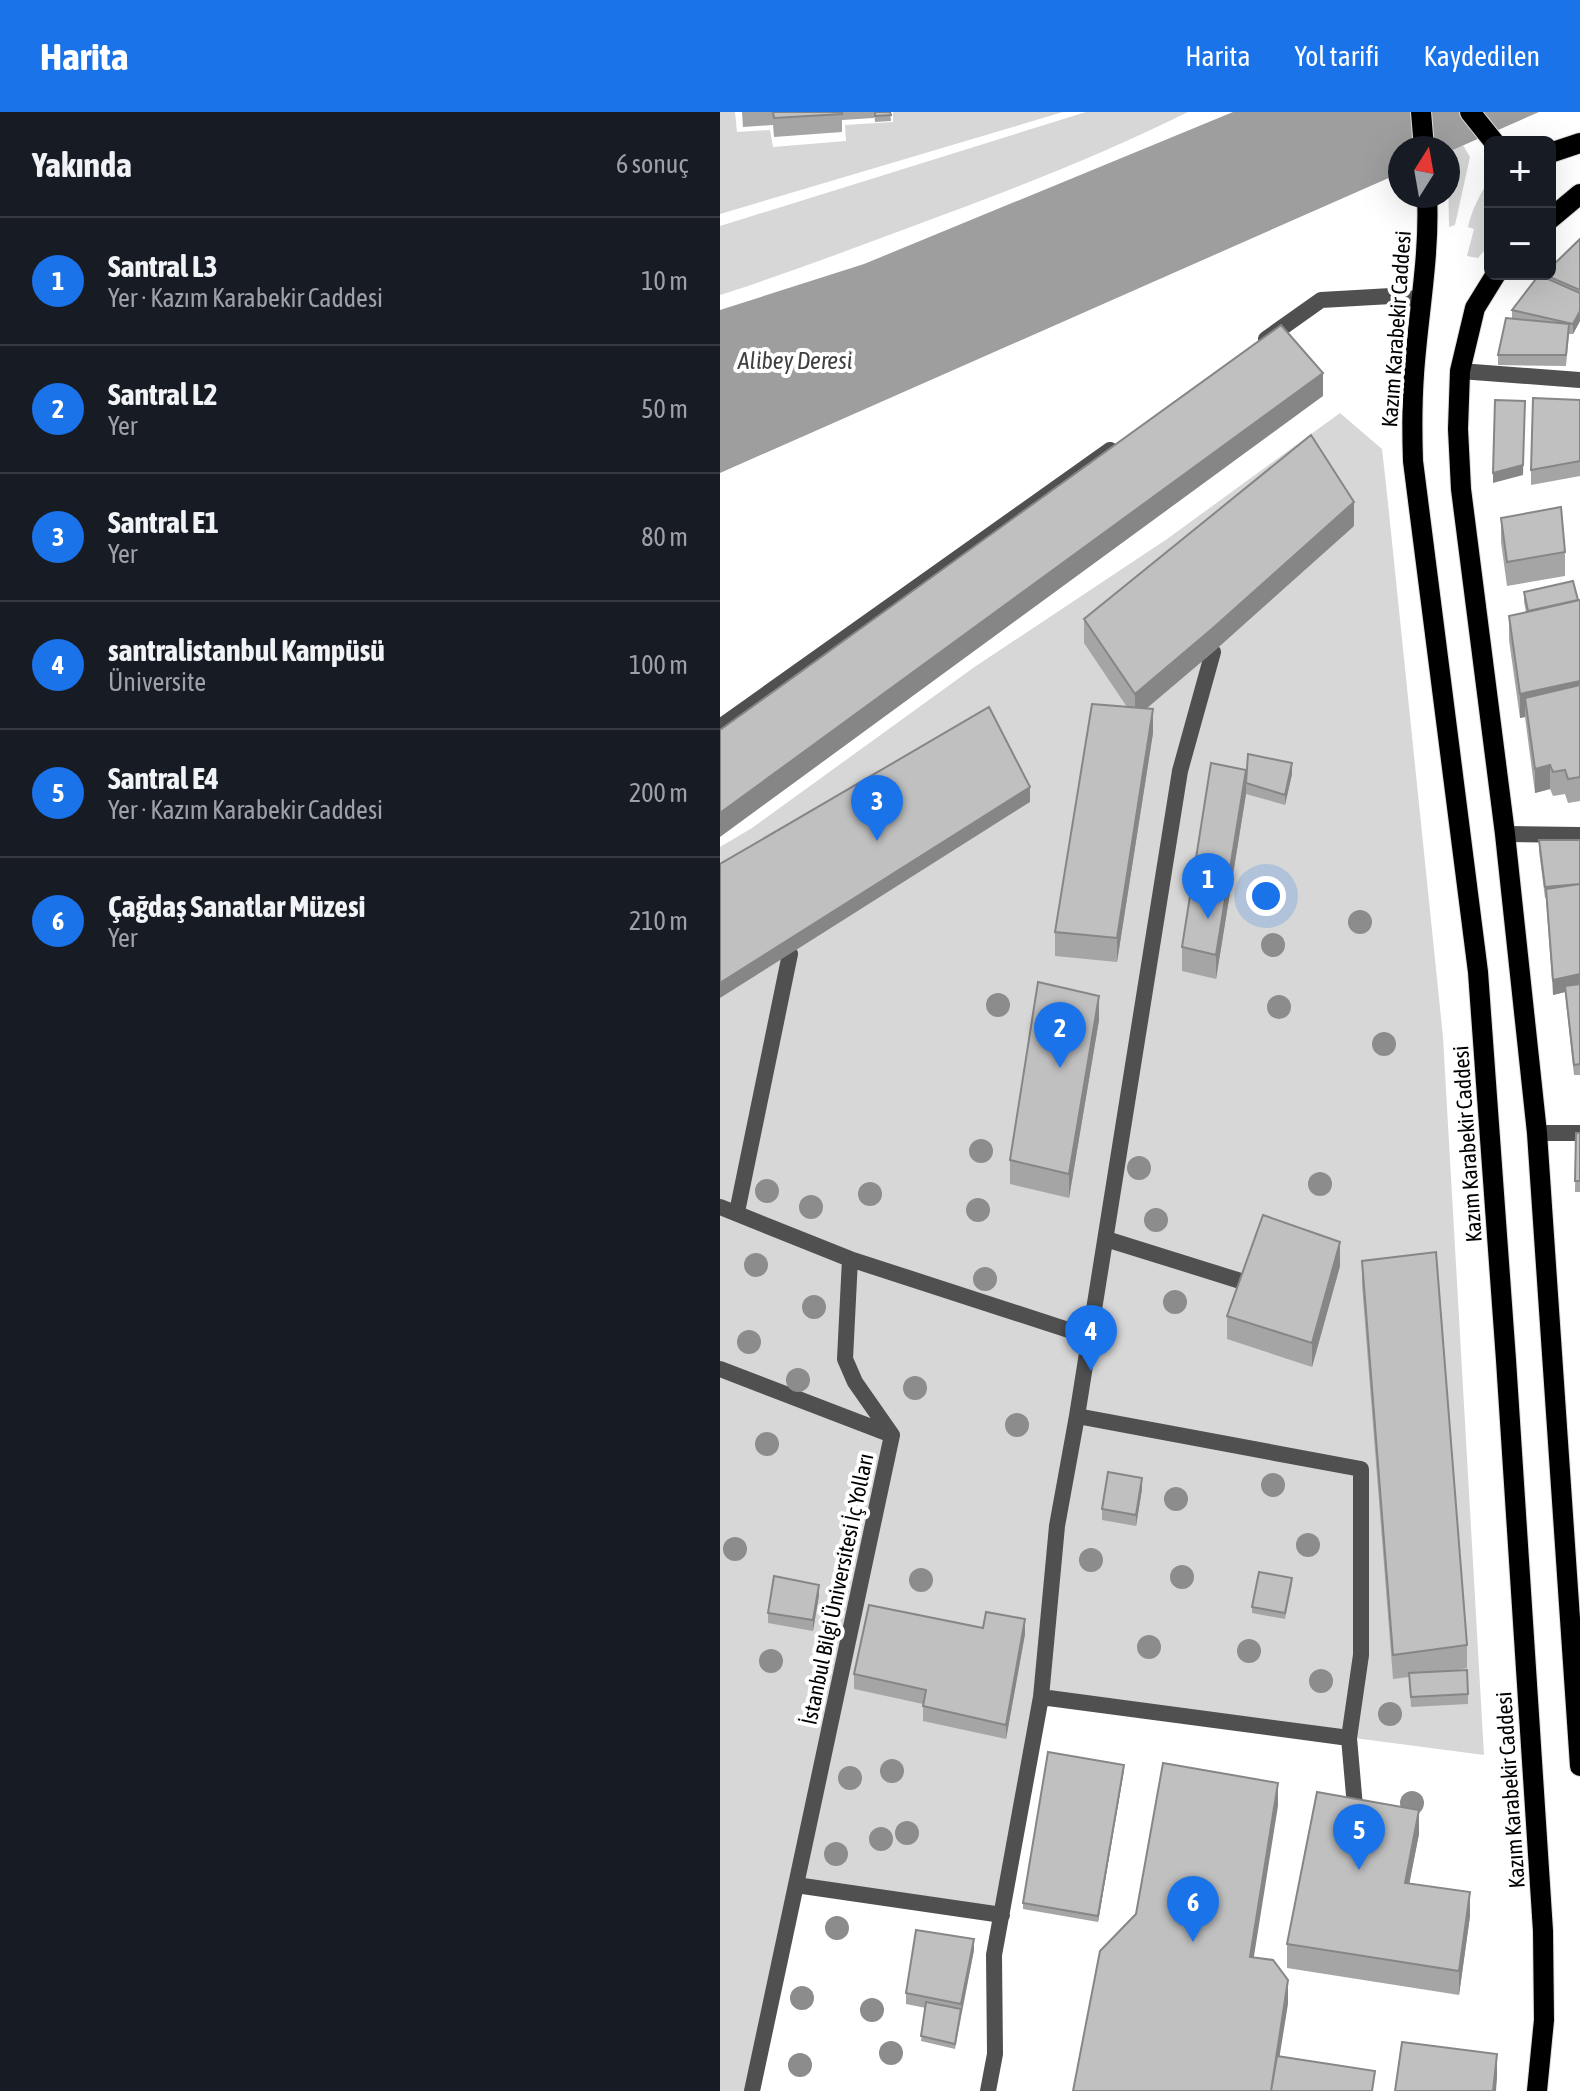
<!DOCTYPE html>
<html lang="tr">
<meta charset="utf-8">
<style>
:root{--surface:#171b24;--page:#20242c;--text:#f1f3f6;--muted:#9ea1a6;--line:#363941;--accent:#1a73e8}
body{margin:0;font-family:"Asap Condensed",sans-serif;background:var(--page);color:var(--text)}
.controls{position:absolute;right:24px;top:24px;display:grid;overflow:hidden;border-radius:12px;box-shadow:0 8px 32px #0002}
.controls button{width:72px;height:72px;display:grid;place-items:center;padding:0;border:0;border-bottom:2px solid var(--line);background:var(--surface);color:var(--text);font:40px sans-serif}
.compass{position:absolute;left:668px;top:24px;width:72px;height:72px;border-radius:50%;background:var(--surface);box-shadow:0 8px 32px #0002;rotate:11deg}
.you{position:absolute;left:546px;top:784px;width:28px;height:28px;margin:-20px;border:6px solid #fff;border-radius:50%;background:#1a73e8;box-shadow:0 0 0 12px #1a73e833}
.badge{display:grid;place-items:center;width:52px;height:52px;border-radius:50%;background:var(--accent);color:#fff;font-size:26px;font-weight:700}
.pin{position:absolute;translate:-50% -66px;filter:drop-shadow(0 2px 4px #0008)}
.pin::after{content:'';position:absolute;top:42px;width:28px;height:24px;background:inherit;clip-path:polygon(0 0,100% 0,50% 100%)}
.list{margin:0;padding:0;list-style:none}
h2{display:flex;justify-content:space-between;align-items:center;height:104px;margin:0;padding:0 32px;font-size:34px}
h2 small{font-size:26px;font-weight:400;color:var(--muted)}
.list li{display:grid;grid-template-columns:52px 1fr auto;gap:24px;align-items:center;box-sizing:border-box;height:128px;padding:0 32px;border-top:2px solid var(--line)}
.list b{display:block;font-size:30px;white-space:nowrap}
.list p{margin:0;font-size:26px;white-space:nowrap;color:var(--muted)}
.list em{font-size:26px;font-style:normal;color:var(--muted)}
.map{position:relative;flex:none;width:860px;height:1979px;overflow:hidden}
header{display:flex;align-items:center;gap:48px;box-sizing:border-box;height:112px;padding:0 40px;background:var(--accent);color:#fff}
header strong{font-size:38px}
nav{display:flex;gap:44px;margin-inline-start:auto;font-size:28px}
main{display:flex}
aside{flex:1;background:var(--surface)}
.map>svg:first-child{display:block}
.green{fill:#d7d7d7}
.water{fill:#9e9e9e}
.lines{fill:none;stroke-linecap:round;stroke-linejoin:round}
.primary-casing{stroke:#dbdbdb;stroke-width:22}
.service{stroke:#505050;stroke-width:16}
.minor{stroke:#505050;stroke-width:16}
.primary{stroke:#000;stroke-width:20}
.tree{fill:#8c8c8c}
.wall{fill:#a5a5a5}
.shaded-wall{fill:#868686}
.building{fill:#c0c0c0;stroke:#868686;stroke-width:2}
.labels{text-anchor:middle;stroke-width:8;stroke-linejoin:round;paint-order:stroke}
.street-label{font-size:22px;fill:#000;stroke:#fff}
.water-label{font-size:24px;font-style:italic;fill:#3f3f3f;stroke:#fff}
</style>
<header>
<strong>Harita</strong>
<nav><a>Harita</a><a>Yol tarifi</a><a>Kaydedilen</a></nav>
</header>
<main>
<aside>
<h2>Yakında<small>6 sonuç</small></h2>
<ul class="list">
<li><span class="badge">1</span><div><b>Santral L3</b><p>Yer · Kazım Karabekir Caddesi</p></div><em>10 m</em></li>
<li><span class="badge">2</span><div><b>Santral L2</b><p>Yer</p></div><em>50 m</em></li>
<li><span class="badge">3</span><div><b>Santral E1</b><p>Yer</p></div><em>80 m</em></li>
<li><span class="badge">4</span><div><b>santralistanbul Kampüsü</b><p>Üniversite</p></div><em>100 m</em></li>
<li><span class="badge">5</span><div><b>Santral E4</b><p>Yer · Kazım Karabekir Caddesi</p></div><em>200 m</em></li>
<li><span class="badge">6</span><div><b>Çağdaş Sanatlar Müzesi</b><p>Yer</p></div><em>210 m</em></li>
</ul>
</aside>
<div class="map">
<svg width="860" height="1979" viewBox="0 0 860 1979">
<rect width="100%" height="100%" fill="#fff"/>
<path class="green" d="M0,0h15l2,20 33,-2 3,17 73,-6 -1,-16 48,-3v-10h170l-343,102z
M366,0h102c-88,44 -180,79 -272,113 -65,24 -130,49 -196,70v-69z
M727,6l23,39 -15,68 -6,2z
M770,67v65l-12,14 -11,-2 7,-27 -6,-2c4,-18 12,-33 22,-48z
M620,301l42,36 6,54 55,534 41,718 -443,-58 -39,218 -206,-30 -44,206h-32v-1244l32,-19 221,-160 194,-129z"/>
<path class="water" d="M513,0h306l-91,40v-4h-48v25l-680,300v-163l144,-46z"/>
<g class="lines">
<g class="primary-casing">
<path id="primary" d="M701,0l3,36
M750,0l24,30
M830,41l30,-10
M707,84c3,59 -9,119 -13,178 -2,29 -2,58 -1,87l65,511 28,388 37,571 1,89 -7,71
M830,107l30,-25
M776,162l-21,34 -15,63 -2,58 3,60 44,345 32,299 43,633"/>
</g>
<path class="service" d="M546,227l55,-39 70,-4 31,4
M0,615l390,-277
M0,1095l130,52
M17,1100l53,-258
M386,1127l141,44
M0,1257l172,66
M357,1304l284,53v186l-12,83 7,80
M321,1585l308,41
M76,1773l206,30
M32,1979l140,-656 -37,-53 -10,-23 5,-100 240,78
M268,1979l7,-37 -1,-99 47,-258 16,-171 20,-110 103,-645 33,-119"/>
<path class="minor" d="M740,259l120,9
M785,722l75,1
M817,1021h43"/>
<use href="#primary" class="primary"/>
</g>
<g class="tree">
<circle cx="640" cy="810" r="12"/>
<circle cx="553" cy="833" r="12"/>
<circle cx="278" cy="893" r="12"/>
<circle cx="559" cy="895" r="12"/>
<circle cx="664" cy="932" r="12"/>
<circle cx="261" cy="1039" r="12"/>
<circle cx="419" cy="1056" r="12"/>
<circle cx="600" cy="1072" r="12"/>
<circle cx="47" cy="1079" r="12"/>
<circle cx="150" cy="1082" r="12"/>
<circle cx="91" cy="1095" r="12"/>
<circle cx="258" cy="1098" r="12"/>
<circle cx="436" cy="1108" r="12"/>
<circle cx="36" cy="1153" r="12"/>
<circle cx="265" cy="1167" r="12"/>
<circle cx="455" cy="1190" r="12"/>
<circle cx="94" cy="1195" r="12"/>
<circle cx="29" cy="1230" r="12"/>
<circle cx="78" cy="1268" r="12"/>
<circle cx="195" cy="1276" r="12"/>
<circle cx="297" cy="1313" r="12"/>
<circle cx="47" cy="1332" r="12"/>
<circle cx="553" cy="1373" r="12"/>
<circle cx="456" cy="1387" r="12"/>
<circle cx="588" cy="1433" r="12"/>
<circle cx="15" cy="1437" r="12"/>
<circle cx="371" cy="1448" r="12"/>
<circle cx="462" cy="1465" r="12"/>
<circle cx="201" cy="1468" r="12"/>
<circle cx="429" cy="1535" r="12"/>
<circle cx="529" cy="1539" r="12"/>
<circle cx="51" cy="1549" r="12"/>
<circle cx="601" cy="1569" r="12"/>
<circle cx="670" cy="1602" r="12"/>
<circle cx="172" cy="1659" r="12"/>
<circle cx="130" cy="1666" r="12"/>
<circle cx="692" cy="1691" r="12"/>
<circle cx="187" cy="1721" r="12"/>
<circle cx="161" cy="1727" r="12"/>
<circle cx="116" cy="1742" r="12"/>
<circle cx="117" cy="1816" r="12"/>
<circle cx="82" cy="1886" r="12"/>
<circle cx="152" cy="1898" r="12"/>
<circle cx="171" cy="1941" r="12"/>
<circle cx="80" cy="1953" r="12"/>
</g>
<path class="wall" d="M22,0h132v6l-32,2v12l-68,5 -1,-12 -30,2z
M154,0h16l1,9 -16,1z
M860,127v82l-7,13h-4l-3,32 -68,-1v-10l14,-36v-9l31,-33v-3z
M860,288v76l-49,9v-15z
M781,406l64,34v24l-58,10 -6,-44z
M634,414l-141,126 -67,57 7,24 -36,229 -62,-6v-24l72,-225 -43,-64v-24z
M804,480l56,8v201l-12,2 -3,-9 -12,2 -3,-7 -15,4 -10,-76 -5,1 -11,-78v-24l17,-4 -2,-10z
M572,662l-7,31 -39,-11v-11z
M526,682l-30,185 -34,-8v-24z
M819,728h41v235h-6l-9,-83 -12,3 -7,-97h-1l-6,-47z
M379,908l-30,178 -59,-14v-24z
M856,1021h4v59h-5z
M642,1149l105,384v23l-15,3 16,23v10l-57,3 -2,-30 -16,2 -31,-394z
M620,1154l-28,101 -85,-28v-23z
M422,1377l-6,37 -34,-6v-11z
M572,1472l-7,35 -33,-6v-6z
M99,1483l-6,36 -45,-8v-10z
M263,1516l42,6 -19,105 -83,-18v-17l-69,-15v-15z
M404,1658l-26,152 -75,-13v-6z
M699,1722l-10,49 61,33 -11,79 -172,-27v-24z
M254,1838l-19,99 -34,-8 5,-33 -20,-4v-11z"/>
<path class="shaded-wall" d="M860,199v10l-7,13v-10z
M603,261v23l-603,441v-24z
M805,289l-2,74 -30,8v-10z
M634,390v24l-141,126 -78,66v-24z
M860,569v24l-55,-7v19l-5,1v-24z
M433,597v24l-36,229v-24z
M572,651v11l-7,31v-10z
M830,653v24l-15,4v-24z
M526,658v24l-30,185v-24z
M310,675v15l-310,196v-15z
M860,862v15l-15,-3v6l-12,3v-15z
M379,884v24l-30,178v-24z
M620,1130v24l-28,101v-24z
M422,1366v11l-6,37v-11z
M99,1473v10l-6,36v-11z
M305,1507v15l-19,105v-14z
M404,1653v5l-26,152v-6z
M558,1671v23l-28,175v-24z
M699,1698v24l-14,72v-23z
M750,1780v24l-11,79v-24z
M254,1827v11l-13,65v-11z
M568,1868v24l-14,87h-3z
M777,1942v24l-1,13h-3z"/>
<path class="building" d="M53,0h69v2l-68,4z
M155,0h15l1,3 -16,1z
M860,127v51l-37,-16h7v-6z
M819,163l41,18v18l-7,13 -61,-14z
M786,206l63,6 -3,31h-68z
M561,213l42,48 -603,440v-83z
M813,286l47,2v61l-49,9z
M775,288l30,1 -2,64 -30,8z
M591,323l43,67 -141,126 -78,66 -51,-75z
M841,395l4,45 -58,10 -6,-44z
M853,469l5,19 -50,11 -4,-19z
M860,488v81l-60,13 -11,-78z
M860,573v92l-12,2 -3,-9 -12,2 -3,-7 -15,4 -10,-71z
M372,592l61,5 -36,229 -62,-6z
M269,595l41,80 -310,196v-119z
M528,642l44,9 -7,32 -39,-12z
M491,651l35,7 -30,185 -34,-8z
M819,728h41v44l-35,3z
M860,772v90l-27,6 -7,-91z
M318,870l61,14 -30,178 -59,-14z
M860,872v80l-6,1 -9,-79z
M856,1021h4v48h-5z
M543,1103l77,27 -28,101 -85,-27z
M716,1140l31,393 -74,10 -31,-394z
M388,1360l34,6 -6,37 -34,-6z
M539,1460l33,6 -7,35 -33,-6z
M54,1464l45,9 -6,35 -45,-7z
M149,1493l114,23 3,-16 39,7 -19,106 -83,-19 3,-16 -72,-16z
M747,1558l1,24 -57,3 -2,-24z
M328,1640l76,13 -26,151 -75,-13z
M443,1651l115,20 -28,174 23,3 15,20 -17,111h-198l27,-140 36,-37z
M597,1680l102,18 -14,73 65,9 -11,79 -172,-27z
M196,1818l58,9 -13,65 -55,-11z
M206,1890l35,7 -6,35 -34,-8z
M682,1930l95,12 -4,37h-98z
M557,1944l98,15 -3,20h-101z"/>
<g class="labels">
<g class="street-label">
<text transform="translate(676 217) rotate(-86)" y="8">Kazım Karabekir Caddesi</text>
<text transform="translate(747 1032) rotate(-94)" y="8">Kazım Karabekir Caddesi</text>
<text transform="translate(117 1477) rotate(-78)" y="8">İstanbul Bilgi Üniversitesi İç Yolları</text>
<text transform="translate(790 1678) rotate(-94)" y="8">Kazım Karabekir Caddesi</text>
</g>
<g class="water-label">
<text x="75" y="257">Alibey Deresi</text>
</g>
</g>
</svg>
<div class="controls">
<button>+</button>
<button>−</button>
</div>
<svg class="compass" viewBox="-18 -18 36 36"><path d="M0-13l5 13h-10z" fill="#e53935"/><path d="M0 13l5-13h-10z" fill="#9ea1a6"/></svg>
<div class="you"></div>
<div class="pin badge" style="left:488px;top:807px">1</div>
<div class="pin badge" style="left:340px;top:956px">2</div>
<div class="pin badge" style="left:157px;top:729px">3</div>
<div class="pin badge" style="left:371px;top:1259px">4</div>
<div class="pin badge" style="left:639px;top:1758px">5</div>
<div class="pin badge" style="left:473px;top:1830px">6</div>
</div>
</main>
